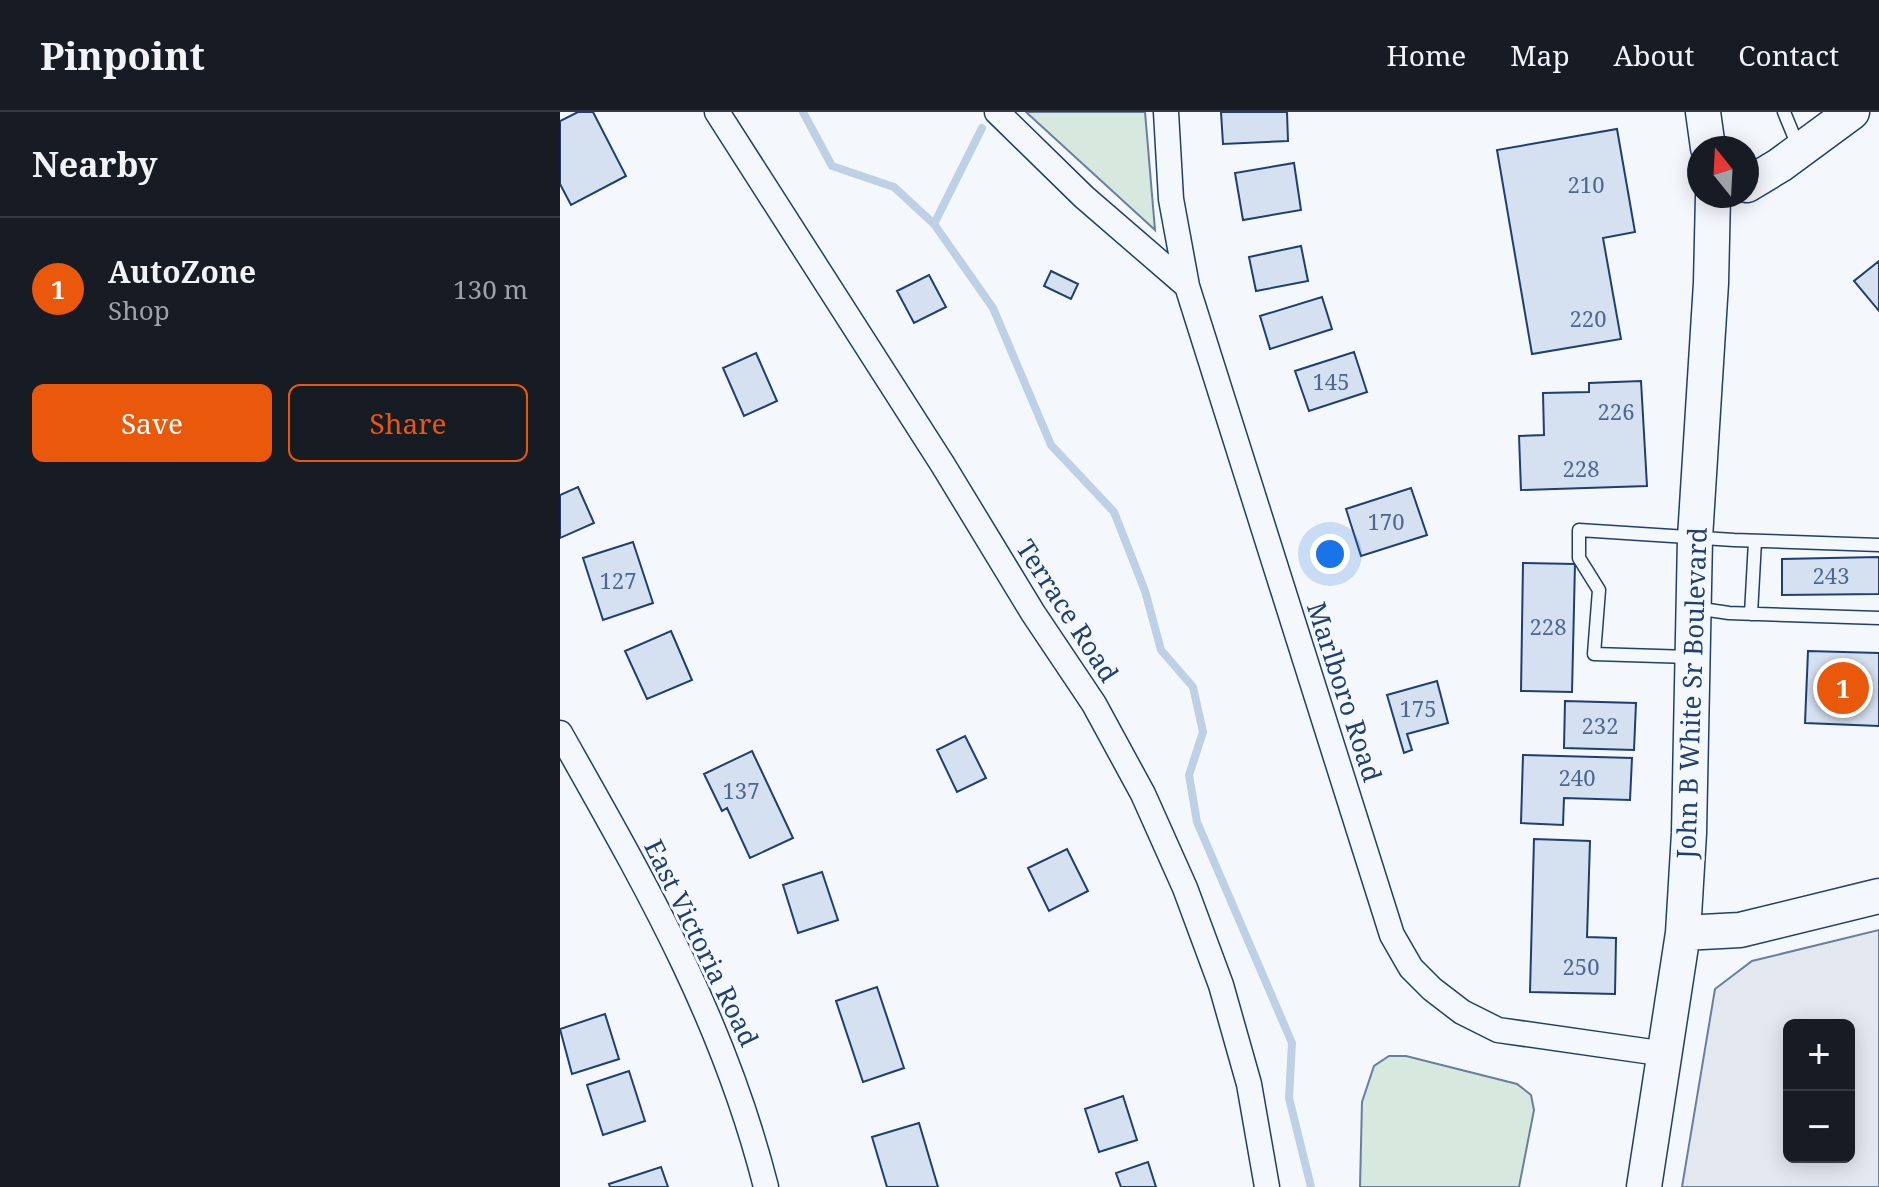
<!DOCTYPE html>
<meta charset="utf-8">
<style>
:root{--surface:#171b24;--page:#20242c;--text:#f1f3f6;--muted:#9ea1a6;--line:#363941;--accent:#ea580c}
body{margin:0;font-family:"Noto Serif",serif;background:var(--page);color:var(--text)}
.controls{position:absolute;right:24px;bottom:24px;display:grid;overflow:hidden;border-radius:12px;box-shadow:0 4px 20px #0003}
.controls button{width:72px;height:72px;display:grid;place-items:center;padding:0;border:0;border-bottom:2px solid var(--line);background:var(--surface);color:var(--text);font:40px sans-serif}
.compass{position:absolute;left:1127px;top:24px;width:72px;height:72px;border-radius:50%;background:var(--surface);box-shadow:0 4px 20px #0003;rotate:342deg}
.you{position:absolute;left:770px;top:442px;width:28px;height:28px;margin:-20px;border:6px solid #fff;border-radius:50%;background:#1a73e8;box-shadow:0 0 0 12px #1a73e833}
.badge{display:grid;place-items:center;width:52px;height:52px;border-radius:50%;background:var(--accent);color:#fff;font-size:26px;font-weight:700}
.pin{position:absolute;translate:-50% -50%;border:4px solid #fff;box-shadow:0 2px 8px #0006}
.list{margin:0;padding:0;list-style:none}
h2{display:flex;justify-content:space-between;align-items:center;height:104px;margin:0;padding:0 32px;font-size:34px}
h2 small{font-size:26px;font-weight:400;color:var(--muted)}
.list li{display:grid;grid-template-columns:52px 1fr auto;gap:24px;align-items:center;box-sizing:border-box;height:144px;padding:0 32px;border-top:2px solid var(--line)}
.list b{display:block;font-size:30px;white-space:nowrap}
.list p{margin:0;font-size:26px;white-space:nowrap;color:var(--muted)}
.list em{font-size:26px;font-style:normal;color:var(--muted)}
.actions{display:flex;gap:16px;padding:24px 32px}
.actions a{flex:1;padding:18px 0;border:2px solid var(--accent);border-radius:12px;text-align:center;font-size:28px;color:var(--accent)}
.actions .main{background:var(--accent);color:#fff}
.map{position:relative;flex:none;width:1319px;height:1075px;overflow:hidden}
header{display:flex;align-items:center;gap:48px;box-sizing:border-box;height:112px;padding:0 40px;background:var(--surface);border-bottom:2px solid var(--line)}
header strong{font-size:38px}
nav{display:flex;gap:44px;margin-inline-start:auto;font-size:28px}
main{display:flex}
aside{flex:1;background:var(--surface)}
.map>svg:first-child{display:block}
.green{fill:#d7e8df;stroke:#687fa3;stroke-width:2}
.parking{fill:#e3e8f0;stroke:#687fa3;stroke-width:2;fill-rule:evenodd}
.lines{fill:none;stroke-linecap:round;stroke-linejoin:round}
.stream{stroke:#bed0e5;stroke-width:8}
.building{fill:#d5e0f0;stroke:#1d3f73;stroke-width:2}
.lane-casing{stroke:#1d3f73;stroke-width:15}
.street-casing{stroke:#1d3f73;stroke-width:27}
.secondary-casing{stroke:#1d3f73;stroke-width:37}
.lane{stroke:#f4f7fb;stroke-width:12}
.street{stroke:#f4f7fb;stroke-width:24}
.secondary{stroke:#f4f7fb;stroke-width:34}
.labels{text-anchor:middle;stroke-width:6;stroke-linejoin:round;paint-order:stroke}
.number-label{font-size:22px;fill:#4b6792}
.street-label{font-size:26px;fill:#1d3f73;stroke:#f4f7fb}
</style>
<header>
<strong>Pinpoint</strong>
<nav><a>Home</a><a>Map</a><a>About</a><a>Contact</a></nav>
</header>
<main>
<aside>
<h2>Nearby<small></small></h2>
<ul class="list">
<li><span class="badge">1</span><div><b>AutoZone</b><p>Shop</p></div><em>130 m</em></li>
</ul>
<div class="actions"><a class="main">Save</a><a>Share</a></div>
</aside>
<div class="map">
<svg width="1319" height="1075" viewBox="0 0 1319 1075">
<rect width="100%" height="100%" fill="#f4f7fb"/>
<path class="green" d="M466,0h119l10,118z
M829,944h17l111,28 14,11 3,15 -15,77h-159l2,-85 12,-36z"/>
<path class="parking" d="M1319,818v257h-197l33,-198 37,-28zM1229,913h60v132h-60z"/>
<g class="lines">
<path class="stream" d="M243,0l29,54 62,21 40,37 59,84 58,137 63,67 31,79 16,59 32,37 10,45 -14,43 8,47 95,221 -3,55 22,89
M374,112l48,-96"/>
</g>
<path class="building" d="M18,0h15l33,64 -55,29 -11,-21v-63z
M661,0h66l1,29 -65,3z
M1057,17l18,103 -32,6 18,101 -89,15 -35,-204z
M734,51l7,47 -58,10 -8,-47z
M741,134l7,35 -52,10 -7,-34z
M1319,149v50l-25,-30z
M491,159l27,13 -7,15 -27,-13z
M369,163l17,32 -32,16 -17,-32z
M762,185l10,32 -62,20 -10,-33z
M794,240l13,40 -58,19 -14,-40z
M196,241l21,48 -33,15 -21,-48z
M1081,269l6,105 -126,4 -2,-54 25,-1 -1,-42 46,-1v-9z
M18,375l16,36 -34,15v-43z
M851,376l16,47 -66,21 -15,-47z
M73,430l20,61 -50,17 -20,-62z
M1319,445v37l-97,1v-36z
M963,451l52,1 -3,128 -51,-1z
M111,519l21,49 -45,19 -22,-48z
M1248,539l71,2v73l-74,-3z
M877,569l11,42 -41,11 5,16 -8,3 -17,-58z
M1005,589l71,2 -2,47 -70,-2z
M405,624l21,42 -29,14 -20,-42z
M192,639l41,87 -43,20 -23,-50 -5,3 -18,-37z
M963,643l109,3 -2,42 -66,-2 -1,27 -42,-2z
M974,727l56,2 -3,96 29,1 -1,56 -85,-2z
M507,737l21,42 -39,20 -21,-43z
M262,760l16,48 -40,13 -15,-48z
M317,875l27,81 -41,14 -27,-81z
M45,902l14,45 -47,15 -12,-45z
M69,959l16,50 -42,14 -16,-50z
M563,984l14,44 -38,12 -14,-43z
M359,1011l19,64h-51l-15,-50z
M588,1050l8,25h-35l-5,-14z
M101,1055l7,20h-58l-1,-3z"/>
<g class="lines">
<g class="lane-casing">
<path id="lane" d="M1224,0l14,34
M1135,496l34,5 150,5
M1191,502l4,-73
M1130,545l-96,-3 5,-64 -20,-32v-28l155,10 145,5"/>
</g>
<g class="street-casing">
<path id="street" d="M157,0l226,353 90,148 61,91 49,90 42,94 36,97 28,99 18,103
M437,0l87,85 103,89
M606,0l5,87 16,87 205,649 19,33 21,21 30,23 36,18 168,24
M0,621c85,151 163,284 206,454"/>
</g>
<g class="secondary-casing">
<path id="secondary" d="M1143,0l5,36
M1187,73l33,-20 72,-53
M1123,821l57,-3 139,-34
M1084,1075l39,-254 6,-100 6,-295 16,-255 2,-87"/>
</g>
<use href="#lane" class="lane"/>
<use href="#street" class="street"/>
<use href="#secondary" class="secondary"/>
</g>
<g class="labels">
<g class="number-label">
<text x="1026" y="81">210</text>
<text x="1028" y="215">220</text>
<text x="771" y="278">145</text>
<text x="1056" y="308">226</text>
<text x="1021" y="365">228</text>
<text x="826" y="418">170</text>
<text x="1271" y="472">243</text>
<text x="58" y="477">127</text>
<text x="988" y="523">228</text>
<text x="858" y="605">175</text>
<text x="1040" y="622">232</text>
<text x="1017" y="674">240</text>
<text x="181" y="687">137</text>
<text x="1021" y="863">250</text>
</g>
<g class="street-label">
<text transform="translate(507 499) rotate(57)" y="9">Terrace Road</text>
<text transform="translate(784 580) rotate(72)" y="9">Marlboro Road</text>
<text transform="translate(1132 581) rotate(-88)" y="9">John B White Sr Boulevard</text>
<text transform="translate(141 831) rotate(64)" y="9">East Victoria Road</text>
</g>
</g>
</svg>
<div class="controls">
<button>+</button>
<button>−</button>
</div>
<svg class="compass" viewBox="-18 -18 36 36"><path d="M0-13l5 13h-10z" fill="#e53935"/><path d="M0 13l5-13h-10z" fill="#9ea1a6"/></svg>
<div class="you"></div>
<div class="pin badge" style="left:1283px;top:576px">1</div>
</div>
</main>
